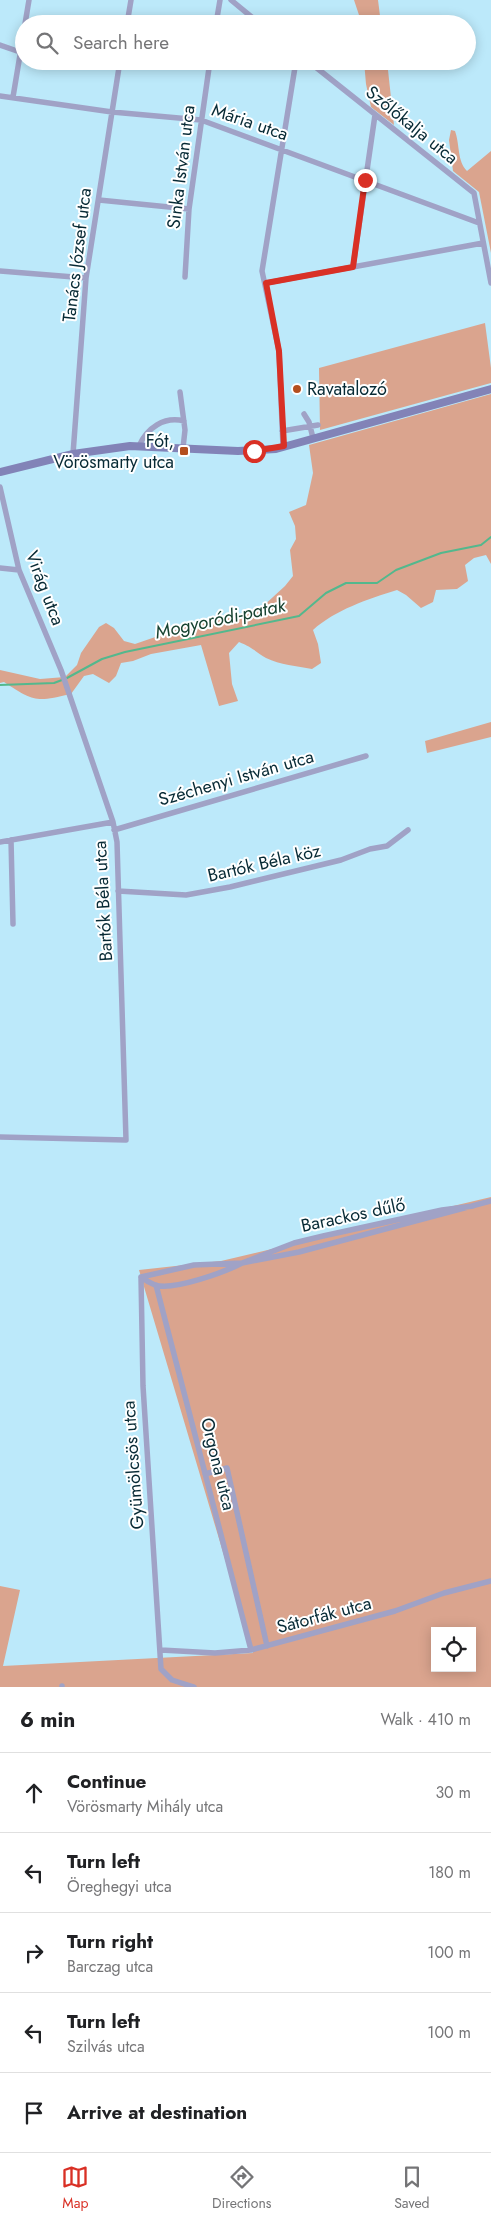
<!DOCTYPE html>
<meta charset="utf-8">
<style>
:root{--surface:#fff;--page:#f6f6f6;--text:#202124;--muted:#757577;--line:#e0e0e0;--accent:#d93025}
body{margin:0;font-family:Jost,sans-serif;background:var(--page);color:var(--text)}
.controls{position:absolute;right:15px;bottom:15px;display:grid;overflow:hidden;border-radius:0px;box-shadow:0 2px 12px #0003}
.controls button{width:45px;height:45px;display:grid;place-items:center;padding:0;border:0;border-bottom:1px solid var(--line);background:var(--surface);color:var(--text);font:25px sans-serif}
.stop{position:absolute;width:15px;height:15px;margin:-11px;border:4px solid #d93025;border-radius:50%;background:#fff}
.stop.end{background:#d93025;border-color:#fff;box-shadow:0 1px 5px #0008}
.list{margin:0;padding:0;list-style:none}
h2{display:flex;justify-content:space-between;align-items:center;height:65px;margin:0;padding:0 20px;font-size:21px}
h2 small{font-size:16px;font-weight:400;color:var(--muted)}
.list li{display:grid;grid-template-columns:32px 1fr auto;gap:15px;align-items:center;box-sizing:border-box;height:80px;padding:0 20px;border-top:1px solid var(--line)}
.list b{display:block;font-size:19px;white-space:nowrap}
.list p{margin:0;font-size:16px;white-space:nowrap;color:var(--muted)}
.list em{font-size:16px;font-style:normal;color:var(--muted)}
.icon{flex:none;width:28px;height:28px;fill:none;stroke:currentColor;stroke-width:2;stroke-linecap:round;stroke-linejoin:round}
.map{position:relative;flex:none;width:491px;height:1687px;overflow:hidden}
.search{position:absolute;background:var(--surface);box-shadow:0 2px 12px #0003;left:15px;right:15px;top:15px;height:55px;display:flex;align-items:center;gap:12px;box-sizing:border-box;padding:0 18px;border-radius:28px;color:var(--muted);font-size:19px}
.sheet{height:465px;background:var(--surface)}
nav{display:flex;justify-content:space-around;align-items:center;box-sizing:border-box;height:70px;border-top:1px solid var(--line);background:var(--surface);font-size:14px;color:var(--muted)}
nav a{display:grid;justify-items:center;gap:2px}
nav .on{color:var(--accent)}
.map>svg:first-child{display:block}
.green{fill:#daa48e;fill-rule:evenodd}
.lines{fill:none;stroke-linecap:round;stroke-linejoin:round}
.stream{stroke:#53b88d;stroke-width:2}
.minor{stroke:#a0a2c6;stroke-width:5.5}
.secondary{stroke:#8283b7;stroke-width:8}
.route{stroke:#d93025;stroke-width:6}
.poi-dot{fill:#b44f1f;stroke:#fff;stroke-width:2}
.labels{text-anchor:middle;stroke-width:4;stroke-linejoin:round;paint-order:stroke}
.street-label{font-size:18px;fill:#072a35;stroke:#fff}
.poi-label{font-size:18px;fill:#072a35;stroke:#fff;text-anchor:start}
.water-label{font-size:19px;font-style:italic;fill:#174230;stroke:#fff}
</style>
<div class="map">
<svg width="491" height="1687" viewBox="0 0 491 1687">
<rect width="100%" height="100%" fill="#bce9fa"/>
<path class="green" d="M354,0h24l3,24h-19z
M364,61h23l7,64 -23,-18 -5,-23z
M451,130l4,1c5,14 2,30 12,40l24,-20v102l-12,-61 -26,-21 -4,-31z
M485,323l6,45v15l-171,47 -1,-62z
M491,394v170l-5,-9 -12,3 -9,7 3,16 -11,8 -21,1 -3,12 -12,6 -15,-13 -9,-5c-29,9 -62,20 -84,40l5,14 3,19 -9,6c-15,-3 -32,-4 -46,-11 -10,-6 -14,-11 -27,-16l-10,11 3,31 6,17 -19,5 -18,-61 -50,9 -18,7 -12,2 -5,13 -7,7 -16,-9 -9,2 -13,18c-35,8 -37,8 -67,-12l-4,1v-13l40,9 25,-2 12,-12 4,-12 18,-26 7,-4 8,5 10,13 11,3 61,-21 35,-9h16l14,-6 24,-22 8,-10 -3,-26 6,-11 -1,-13 -6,-14 17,-7 7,-32 -4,-28z
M491,722v15l-64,16 -2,-12z
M491,1197v490h-491v-101l20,4 -17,76 250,-13 -114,-383 82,-9zM435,1631h37v37h-37z"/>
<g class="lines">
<path class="stream" d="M67,678l35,-19 23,-7 174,-36 27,-23 20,-10h31l19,-13 45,-17 40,-8 10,-8
M0,685l54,-2 8,-3"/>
<path class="minor" d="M231,0l29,24
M25,24l4,-24
M127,24l4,-24
M216,24l4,-24
M0,45l20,7
M308,61l166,132 17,90
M0,96l112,16 89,8 278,103
M13,97l11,-66
M99,200l90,9
M353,267l22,-152
M0,271l86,7
M185,277l4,-68 21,-148
M266,283l217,-40
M180,392l5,38 -2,18
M304,414l5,8 4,16
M282,431l36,-6
M139,446c8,-18 25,-30 45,-25
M283,447l-4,-96 -17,-80 34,-210
M73,454l13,-176 34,-217
M0,487l19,83 42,100 52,152 4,20 9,298 -126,-3
M0,568l19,2
M114,830l252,-74
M11,840l2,84
M0,842l113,-20
M118,891l68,4 44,-8 111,-27 29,-11 17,-3 21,-16
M473,1206l-31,4 -119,26 -29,7 -52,20 57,-11 192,-51
M242,1263c-17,9 -69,28 -87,22 -5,-2 -10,-5 -14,-8l53,-12z
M141,1277l2,109 18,283 11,11 22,7
M156,1285l95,365
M205,1474l22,-6 40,178
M161,1650l54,3 36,-3 144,-39 49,-18 47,-12
M62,1686v1"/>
<path class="secondary" d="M0,472l73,-18 57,-8 108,5 38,-2 215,-60"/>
</g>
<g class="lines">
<path class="route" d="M254,451l30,-5 -5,-95 -13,-68 87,-16 12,-87"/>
</g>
<g class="poi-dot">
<circle cx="297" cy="389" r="5"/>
<rect x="179" y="446" width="10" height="10" rx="2.5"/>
</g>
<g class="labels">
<g class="street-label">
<text transform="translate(250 122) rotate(19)" y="6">Mária utca</text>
<text transform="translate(412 125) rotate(39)" y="6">Szőlőkalja utca</text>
<text transform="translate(181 167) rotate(-83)" y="6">Sinka István utca</text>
<text transform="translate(77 255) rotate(-83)" y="6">Tanács József utca</text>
<text transform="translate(45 588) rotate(69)" y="6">Virág utca</text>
<text transform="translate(236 778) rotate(-16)" y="6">Széchenyi István utca</text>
<text transform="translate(264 863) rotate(-13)" y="6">Bartók Béla köz</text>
<text transform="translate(103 901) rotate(-93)" y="6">Bartók Béla utca</text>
<text transform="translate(353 1215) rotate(-12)" y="6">Barackos dűlő</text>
<text transform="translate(218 1464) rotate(76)" y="6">Orgona utca</text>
<text transform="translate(133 1465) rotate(-94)" y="6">Gyümölcsös utca</text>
<text transform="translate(324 1615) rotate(-15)" y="6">Sátorfák utca</text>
</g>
<g class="poi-label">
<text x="307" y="395">Ravatalozó</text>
<text x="174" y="447" text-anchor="end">Fót,<tspan x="174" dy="21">Vörösmarty utca</tspan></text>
</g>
<g class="water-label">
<text transform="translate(220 618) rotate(-12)" y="7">Mogyoródi-patak</text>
</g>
</g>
</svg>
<div class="controls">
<button><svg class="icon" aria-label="locate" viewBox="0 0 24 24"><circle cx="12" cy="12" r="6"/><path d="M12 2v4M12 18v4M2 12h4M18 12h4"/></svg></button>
</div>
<div class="stop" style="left:254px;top:451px"></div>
<div class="stop end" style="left:365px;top:180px"></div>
<div class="search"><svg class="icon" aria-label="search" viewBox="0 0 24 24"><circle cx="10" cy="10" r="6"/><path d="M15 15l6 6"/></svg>Search here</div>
</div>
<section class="sheet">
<h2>6 min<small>Walk · 410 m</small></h2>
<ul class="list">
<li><svg class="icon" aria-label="ahead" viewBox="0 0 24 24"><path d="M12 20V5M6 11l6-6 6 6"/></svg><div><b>Continue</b><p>Vörösmarty Mihály utca</p></div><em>30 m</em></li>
<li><svg class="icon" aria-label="left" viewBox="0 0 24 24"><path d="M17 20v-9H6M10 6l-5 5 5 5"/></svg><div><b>Turn left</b><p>Öreghegyi utca</p></div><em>180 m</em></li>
<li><svg class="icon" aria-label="right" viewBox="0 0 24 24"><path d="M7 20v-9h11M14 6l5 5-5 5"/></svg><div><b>Turn right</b><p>Barczag utca</p></div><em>100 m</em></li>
<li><svg class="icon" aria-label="left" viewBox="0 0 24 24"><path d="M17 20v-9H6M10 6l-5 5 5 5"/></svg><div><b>Turn left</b><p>Szilvás utca</p></div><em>100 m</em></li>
<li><svg class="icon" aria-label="arrive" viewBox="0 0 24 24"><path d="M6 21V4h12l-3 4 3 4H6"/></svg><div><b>Arrive at destination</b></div></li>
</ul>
</section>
<nav>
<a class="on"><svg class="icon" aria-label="map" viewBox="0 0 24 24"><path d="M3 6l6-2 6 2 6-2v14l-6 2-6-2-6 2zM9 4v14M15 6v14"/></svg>Map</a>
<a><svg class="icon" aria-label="directions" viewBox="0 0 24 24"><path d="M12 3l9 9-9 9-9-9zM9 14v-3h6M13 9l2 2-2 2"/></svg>Directions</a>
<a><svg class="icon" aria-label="saved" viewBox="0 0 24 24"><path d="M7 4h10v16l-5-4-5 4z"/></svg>Saved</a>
</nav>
